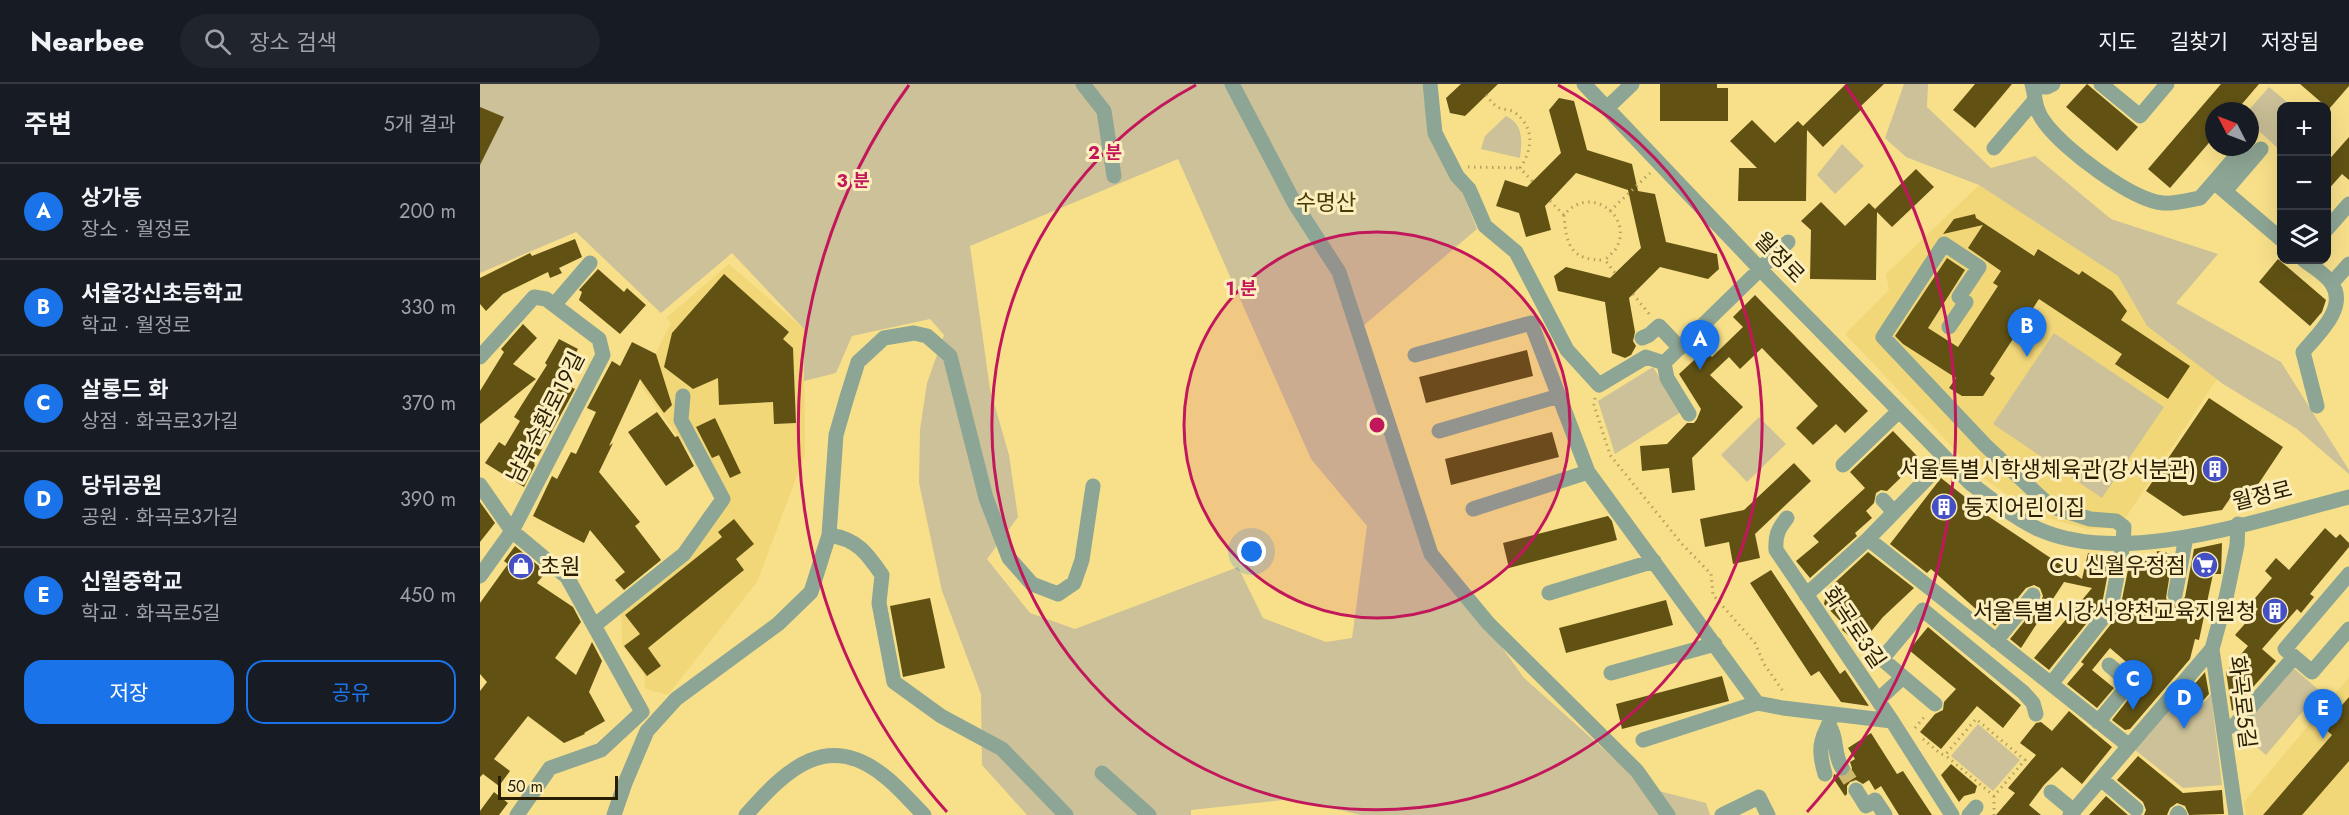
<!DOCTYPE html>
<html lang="ko">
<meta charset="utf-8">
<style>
:root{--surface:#171b24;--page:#20242c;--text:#f1f3f6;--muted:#9ea1a6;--line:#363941;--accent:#1a73e8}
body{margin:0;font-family:Jost,"Noto Sans KR",sans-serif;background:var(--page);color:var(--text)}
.controls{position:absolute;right:18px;top:18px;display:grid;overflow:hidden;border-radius:12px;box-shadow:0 6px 24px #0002}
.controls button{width:54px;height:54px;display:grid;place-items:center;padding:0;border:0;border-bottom:2px solid var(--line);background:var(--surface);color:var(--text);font:30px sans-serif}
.compass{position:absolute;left:1725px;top:18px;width:54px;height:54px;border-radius:50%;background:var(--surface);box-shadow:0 6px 24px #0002;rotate:312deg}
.scale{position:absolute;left:18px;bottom:15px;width:120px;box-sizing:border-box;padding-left:6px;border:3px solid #291f00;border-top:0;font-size:16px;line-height:21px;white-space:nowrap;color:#291f00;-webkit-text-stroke:4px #fceebd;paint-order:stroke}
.you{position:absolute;left:772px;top:468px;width:21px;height:21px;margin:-15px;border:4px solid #fff;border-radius:50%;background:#1a73e8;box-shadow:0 0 0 9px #1a73e833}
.badge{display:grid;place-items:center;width:39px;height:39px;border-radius:50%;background:var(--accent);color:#fff;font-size:20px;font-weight:700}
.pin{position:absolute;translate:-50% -50px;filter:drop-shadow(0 2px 3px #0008)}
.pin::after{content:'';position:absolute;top:32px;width:21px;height:18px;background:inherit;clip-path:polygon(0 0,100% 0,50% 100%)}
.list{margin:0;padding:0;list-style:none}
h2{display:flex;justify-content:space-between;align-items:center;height:78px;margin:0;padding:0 24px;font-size:26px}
h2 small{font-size:20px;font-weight:400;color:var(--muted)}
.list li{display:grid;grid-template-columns:39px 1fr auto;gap:18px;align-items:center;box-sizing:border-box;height:96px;padding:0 24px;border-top:2px solid var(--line)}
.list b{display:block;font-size:22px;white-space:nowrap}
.list p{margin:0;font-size:20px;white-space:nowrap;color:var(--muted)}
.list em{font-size:20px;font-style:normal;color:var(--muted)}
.actions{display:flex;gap:12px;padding:18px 24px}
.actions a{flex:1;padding:14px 0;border:2px solid var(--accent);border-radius:18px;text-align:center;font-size:21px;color:var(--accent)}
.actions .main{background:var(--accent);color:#fff}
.icon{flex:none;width:33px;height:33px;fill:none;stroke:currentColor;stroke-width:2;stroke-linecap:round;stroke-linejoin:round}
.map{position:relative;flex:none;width:1869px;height:731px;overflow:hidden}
header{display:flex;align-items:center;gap:36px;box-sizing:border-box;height:84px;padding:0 30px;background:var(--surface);border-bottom:2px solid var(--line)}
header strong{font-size:28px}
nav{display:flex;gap:33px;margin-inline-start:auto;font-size:21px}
.search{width:420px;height:54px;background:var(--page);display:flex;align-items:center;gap:15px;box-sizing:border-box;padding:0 21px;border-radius:33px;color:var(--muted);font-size:22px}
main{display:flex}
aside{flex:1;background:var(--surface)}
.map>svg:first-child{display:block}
.built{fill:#f2d779}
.green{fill:#ccc198;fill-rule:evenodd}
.building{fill:#615214}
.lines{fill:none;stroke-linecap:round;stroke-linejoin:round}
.minor-tunnel{stroke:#cfb96e;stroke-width:15;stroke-dasharray:15 8;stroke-linecap:butt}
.path{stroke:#b6a25e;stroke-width:3;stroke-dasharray:1.5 4.5;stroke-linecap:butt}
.minor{stroke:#8da594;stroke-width:15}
.ring{fill:none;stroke:#c2185b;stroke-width:3}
.labels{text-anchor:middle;stroke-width:6;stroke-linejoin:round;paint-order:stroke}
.park-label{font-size:22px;fill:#473a09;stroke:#fceebd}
.street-label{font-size:22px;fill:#291f00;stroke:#fceebd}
.poi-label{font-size:22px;fill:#291f00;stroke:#fceebd;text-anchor:end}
.centre{fill:#c2185b;stroke:#fceebd;stroke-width:3}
.ring-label{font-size:18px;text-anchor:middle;font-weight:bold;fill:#c2185b;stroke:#fceebd;stroke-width:6;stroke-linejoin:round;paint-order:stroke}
</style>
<header>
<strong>Nearbee</strong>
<div class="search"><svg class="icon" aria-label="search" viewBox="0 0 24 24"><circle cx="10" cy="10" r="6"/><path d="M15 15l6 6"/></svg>장소 검색</div>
<nav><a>지도</a><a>길찾기</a><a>저장됨</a></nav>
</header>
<main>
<aside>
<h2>주변<small>5개 결과</small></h2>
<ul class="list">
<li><span class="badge">A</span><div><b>상가동</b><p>장소 · 월정로</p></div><em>200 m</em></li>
<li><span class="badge">B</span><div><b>서울강신초등학교</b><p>학교 · 월정로</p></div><em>330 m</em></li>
<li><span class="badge">C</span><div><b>살롱드 화</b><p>상점 · 화곡로3가길</p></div><em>370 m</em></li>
<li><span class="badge">D</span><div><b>당뒤공원</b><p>공원 · 화곡로3가길</p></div><em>390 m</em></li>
<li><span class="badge">E</span><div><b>신월중학교</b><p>학교 · 화곡로5길</p></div><em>450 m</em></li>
</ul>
<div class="actions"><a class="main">저장</a><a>공유</a></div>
</aside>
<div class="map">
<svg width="1869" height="731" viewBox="0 0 1869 731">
<rect width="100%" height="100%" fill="#f8e08a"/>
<path class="built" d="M1499,101l139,91 29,50 70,53 -98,149 -32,1 -49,-13 -58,-40 -135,-142 44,-44 -3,-16z
M249,180l75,65 1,126 -48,127 -89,113 -23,-6 -1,-14 -22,-30 -1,-36 65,-52 38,-56 -84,-117 31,-61 -5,-5z
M1869,593v138h-103l-2,-13z"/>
<path class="green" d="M0,0h942l7,48 33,59 15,38 -121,103 74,215 94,131 123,110 59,15 4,12h-349l-69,-16 -101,11v5h-164l-45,-50 -1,-71 -39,-103 -23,-108 1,-53 7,-47 17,-48 -14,-16 -78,17 -16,37 -32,8v-52l-72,-76 -71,60 -85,-81 -96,41zM698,75l133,300 56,67 -15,112 -26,4 -63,-24 -25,-51 -163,62 -45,-16 -43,-54 31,-42 -9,-62 -19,-66 -20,-143z
M1424,0h24l-1,23 64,61 44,-12 76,63 107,35 -42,49 105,59 68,108v4l-52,-45 -74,-45 -76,-58 -29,-50 -139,-91 -73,-28 -21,-19z
M1789,3l23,19h-10l-1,45 -31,-28v-12h-2z
M1026,32c18,8 16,26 14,42l-39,-9 4,-13z
M1362,60l22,22 -29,28 -18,-19z
M1574,249l110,74 -62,91 -109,-74z
M1173,283l28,45 -66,42 -17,-53z
M1279,333l27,27 -39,38 -26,-27z
M1810,581l30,26 -54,64 -30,-26z
M1702,610l17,15 12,-15 11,91 -39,3 -48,-38z
M1498,640l42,36 -27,31 -42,-35z"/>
<path class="building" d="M981,0h37l-33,32 -15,-3 -4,-15z
M1180,0h57v4h11v33h-68z
M1366,0h38l-23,22 2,2 -40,39 -16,-17 -1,71h-68l1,-33h18l-27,-27 22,-21 23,23 23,-22 5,5z
M1495,0h37l-37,44 -22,-18z
M1607,0l51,43 -21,24 -51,-44z
M1741,0h38l-23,27h-22v26l-44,51 -22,-19z
M1820,0h49v2l-20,23z
M1079,14l15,3 13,49 45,14 6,27 17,3 11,48 51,12 2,15 -11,10 -48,-12 -31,31 6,34 -2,9 3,5 -5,9 -6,3 -13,-5 -7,-51 -47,-11 -4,-15 12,-9 44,11 31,-30 -13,-58 -52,-17 -31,33 6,24 -25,7 -7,-24 -23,-7 9,-26 22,7 34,-34 -12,-43z
M0,23l24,10 -24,48z
M1869,53v43l-7,-6 -16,18v-29z
M1436,85l18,18 -42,40 -15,-15 -1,68 -66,-1 1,-49 -10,-9 20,-19 24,24 24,-23 6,6z
M1495,130l1,4 58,38 4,-7 41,26 3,-4 30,20 15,20 -6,9 69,46 -22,33 -53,-35 7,-10 -83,-55 -49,75 5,4 -12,18h-21l-13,-8 7,-10 -53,-34 -8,-8 52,-78 18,12 -37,58 30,19 40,-61 -5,-3 8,-12 -33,-23 15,-23 -40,9 11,-15z
M95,155l7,18 -23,11 3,5 -12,5 -2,-6 -45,22 -17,17 -6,-7v-26l50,-25 2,3z
M1798,175l48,41 -4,12 -12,14 -51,-44z
M118,185l26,23 3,-4 19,17 -26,29 -41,-34 3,-8 -3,-2z
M244,190l65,58 -6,7 10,9 3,75 -22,1 -1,-22 -54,3 -1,-27 -25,11 -29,-22 8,-34z
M1275,211l113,116 -23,22 -9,-9 -23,21 -17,-17 22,-22 -56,-58 -22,21 -11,-12 -19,18 33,32 -51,51 3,32 -23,3 -3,-25 -27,3 -2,-25 27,-2 20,-21h7l3,-4 4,-10 -22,-35 26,-24 7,7 31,-30 -10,-10z
M43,240l14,14 -24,26 23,15 -56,45v-33l24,-39 -3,-3z
M79,255l19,10 -18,32 15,8 -41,75 1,1 -11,22 -39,-24 14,-21 6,4 15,-25 -6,-4 33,-52 -2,-2z
M152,258l24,12 16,51 -8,8 -24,-34 -31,67 4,-3 -14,29 41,50 -5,4 26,34 -37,30 -9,-10 10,-8 -35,-42 -6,13 -51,-27 19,-40 5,3 14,-27 5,2 20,-42 -9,-4 25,-47 8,5z
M1047,266l6,26 -107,27 -7,-26z
M1729,314l74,49 -34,51 -6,-4 -5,7 -7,-4 -9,13 -39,6 -37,-25z
M177,328l18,25 3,-1 16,30 -28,20 -38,-54z
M235,334l26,55 -11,5 -11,-23 -7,3 -16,-31z
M1413,347l27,28 -33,32 -6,-1 -5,3 -2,10 -8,8 6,7 -17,15 2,3 -47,42 -14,-17 23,-19 -6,-6 52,-48 -15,-16z
M1072,348l7,25 -108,28 -6,-26z
M1314,379l17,18 -56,53 5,24 -27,6 -4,-22 -24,5 -5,-28 44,-9z
M1461,394l33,26 -1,2 109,73 6,-26 23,4 -9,47 -53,66 -15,-12 58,-70 -28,-6 -43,66 -11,-9 31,-38 2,-5 -3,-8 -6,-3 -8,3 -31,38 -64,-57 -4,4 -37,-29z
M0,418l15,21 -15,19z
M1128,432l4,5 5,19 -108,28 -6,-25z
M254,435l20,25 -18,15 8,11 -96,78 13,18 -14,10 -23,-30 16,-12 -15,-19 97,-78 -4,-5z
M1845,444l11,10 4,-4 9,9v4l-39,47 4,3 -13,16 -4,-4 -35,40 14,12 -44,50 -6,-39 22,-26 -13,-11 23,-26 -7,-6 21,-25 -7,-7 11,-13 13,12z
M1742,459l-1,31h-8l-14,66 -4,-1 -5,20 -60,70 -5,1 -13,-10 33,-42 -35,-30 -18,22 22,18 -17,20 -30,-24 17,-20 -3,-2 38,-48 12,-59 25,4 1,-8 16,3 -7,44 3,5 9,1 7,-7 9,-48z
M35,462l31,26 -9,11 36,24 8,15 -26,36 21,17 16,-33 10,19 -13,31 16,29 -21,12 1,1 -21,9 -36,-27 -34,43 16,12 -11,15 -16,-12 -3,3v-86l7,-9 -7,-8v-71l28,-39 -4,-3z
M1388,468l46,36 -31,29 -23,28 -18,-15 2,-5 -20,-21 3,-14z
M1291,486l69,104 5,-4 24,36 -28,-4 -22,-31 -8,5 -61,-93z
M450,514l15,70 -42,9 -13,-71z
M1186,516l7,25 -107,28 -7,-25z
M1448,543l93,78 -18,23 -26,-22 -36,43 -21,-17 15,-18 8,-4 1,-8 12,-13 -47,-39z
M1725,588l4,22 -10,11 -13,-11z
M1242,592l7,25 -107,28 -6,-25z
M1869,613v64l-47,54h-39l69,-80 -9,-8z
M1589,627l43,36 -30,37 -20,-17 -18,18 -15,20 12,10h-45l19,-22 -7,-5 28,-33 -16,-12 16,-20 5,-1 11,9z
M1391,649l26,41 6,-3 29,44h-33l-18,-29 -6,4 -6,-10 -6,4 -7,-4 -6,2 -3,4v8l-2,2 -12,-18 1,-4 8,4 8,-4 2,-6 -2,-6 5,-3 -7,-11z
M1658,672l45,37 39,-3 2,24 -35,1 -4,-9 -8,-3 -7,5 -3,7h-23l2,-5 -3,-8 -26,-22z
M1471,680l26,22 -2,7 -11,3 -5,6 -18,-27z
M14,708l14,11 -9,12h-19v-4z
M1626,712l22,19h-39z"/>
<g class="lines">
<path class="minor-tunnel" d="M1362,684l14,22"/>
<path class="path" d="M1006,11c3,4 7,9 10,11 5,4 13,3 18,6 21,15 19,37 6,56l13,14
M988,83l52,1
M1070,117l14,14c27,-33 72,4 51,35 -3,3 -7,7 -10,10l10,13
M1130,127l40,-38
M1084,131c2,30 7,46 41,45
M1153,210l17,21
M1115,314l-1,7 16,50 72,89 29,30 2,21 42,48 9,21 21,30
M1435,644l11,-13
M1443,655l18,15 4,1 31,-36 49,41 -31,36 -49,-41
M1514,712v19"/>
<path class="minor" d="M603,0l21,27 10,65
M752,0l63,120 44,68 92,282 57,69 149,148 31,44
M950,0l5,49 22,43 12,13 16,37 31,26 51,98 32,35 47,-28 18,6 124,-121
M1104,0l176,185 210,214c21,16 43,34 68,46 86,39 223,-10 311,-32
M1552,0c4,14 2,25 13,39 19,26 86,77 118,80 12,1 26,-3 37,-5l14,-16 68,58
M1621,0l39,32 27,-32
M1553,3h14l6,-3
M1127,24l25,-24
M1514,64l40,-47
M1734,98l30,-35
M1745,107l36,-42
M1846,146l23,-26
M1824,176c9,7 23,15 28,24 16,24 -15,51 -29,68l14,54
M1852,199l17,-19
M74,221l36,-42
M1469,243l17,-25 -7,-5 20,-30 -35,-23 -61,93 102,108 65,61 40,13 26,2 8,6 -1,17 -12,64 -60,76
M1162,254l7,-3 10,-9 21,22
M935,271l116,-32 57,149 169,231 26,5 109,13
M0,273l54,-60 12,2 53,40 4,16 -91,176 -32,45
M1184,279l3,15 22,36
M959,347l120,-35
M1363,381l56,-54
M0,401l32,46 55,46 75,135 -41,38 -51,18 -33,47
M1403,416l11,12
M993,425l115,-37
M1307,434c-9,11 -12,18 -11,32l116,171 60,94
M349,451c28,4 38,18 53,40l-3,28 15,79 47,34 61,33 64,66
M1388,455l260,206
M1869,490l-64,75 27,23 37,-43
M1069,509l105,-32
M1326,511l62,-56 78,-80
M1695,511l11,-58
M115,541l89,-71 39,-55 -42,-79 2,-24
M1516,557l37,-46
M1131,589l104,-29
M1423,593l32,27
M1398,616l25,-23 -21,-18 41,-49 100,82 10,11 3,11
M1618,638l32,-39 -21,-18
M1754,642l60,-69
M1350,643c8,13 3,26 12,41
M1163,656l114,-37
M622,689l47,42
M1345,690c-3,-10 -6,-23 -3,-33 2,-11 8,-13 9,-27
M1621,695l35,30
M1376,706l10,16 9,-6 10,15
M1571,708l23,19
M134,731l11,-32 22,-52 29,-32 102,-75 33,-32 18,-57 7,-100 11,-38 11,-35 26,-24 30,-5 13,3 23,20 36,142 23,60 23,26 26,10 16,-11 8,-23 11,-74
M266,731c42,-48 83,-86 142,-36 13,11 24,24 36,36
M1242,731l37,-18 9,18
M1489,731l7,-8
M1590,731l142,-166
M1697,731l1,-2 2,2
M1756,731l-24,-166 14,-51 11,-53 1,-21"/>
</g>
<circle cx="897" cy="341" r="193" fill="#c2185b" fill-opacity=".12"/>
<g class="ring">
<circle cx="897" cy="341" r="193"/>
<path d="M1078 1A385 385 0 1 1 716 1"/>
<path d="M467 728A578 578 0 0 1 429 1M1365 1A578 578 0 0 1 1327 728"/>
</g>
<defs>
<g id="building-disc" transform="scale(1.35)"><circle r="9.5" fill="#4650c5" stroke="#fceebd"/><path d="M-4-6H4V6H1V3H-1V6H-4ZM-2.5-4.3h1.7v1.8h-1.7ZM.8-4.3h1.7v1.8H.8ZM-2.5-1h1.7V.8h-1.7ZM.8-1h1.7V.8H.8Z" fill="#fff"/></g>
<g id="supermarket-disc" transform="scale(1.35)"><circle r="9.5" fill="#4650c5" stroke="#fceebd"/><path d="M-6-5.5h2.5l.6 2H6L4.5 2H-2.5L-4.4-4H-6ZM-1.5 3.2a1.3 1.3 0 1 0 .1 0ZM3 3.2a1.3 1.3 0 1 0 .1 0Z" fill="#fff"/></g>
<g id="shop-disc" transform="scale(1.35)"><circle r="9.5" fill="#4650c5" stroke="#fceebd"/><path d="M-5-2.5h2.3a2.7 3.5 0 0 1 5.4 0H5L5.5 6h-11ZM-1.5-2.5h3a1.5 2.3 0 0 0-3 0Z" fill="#fff"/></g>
</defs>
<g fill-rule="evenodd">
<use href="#building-disc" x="1735" y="385"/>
<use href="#building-disc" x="1464" y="423"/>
<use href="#supermarket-disc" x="1725" y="481"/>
<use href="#shop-disc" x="41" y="482"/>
<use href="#building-disc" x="1795" y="527"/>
</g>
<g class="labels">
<g class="park-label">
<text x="846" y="126">수명산</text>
</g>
<g class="street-label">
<text transform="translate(1300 173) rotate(46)" y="8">월정로</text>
<text transform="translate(65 333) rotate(-63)" y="8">남부순환로19길</text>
<text transform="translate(1782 411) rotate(-14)" y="8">월정로</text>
<text transform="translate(1375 543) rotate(56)" y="8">화곡로3길</text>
<text transform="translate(1763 618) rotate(83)" y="8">화곡로5길</text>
</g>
<g class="poi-label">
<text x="1716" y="393">서울특별시학생체육관(강서분관)</text>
<text x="1484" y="431" text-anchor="start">둥지어린이집</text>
<text x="1706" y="489">CU 신월우정점</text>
<text x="60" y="490" text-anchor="start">초원</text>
<text x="1776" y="535">서울특별시강서양천교육지원청</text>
</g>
</g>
<circle cx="897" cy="341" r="9" class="centre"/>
<g class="ring-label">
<text x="625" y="75">2 분</text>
<text x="373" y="103">3 분</text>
<text x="761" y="211">1 분</text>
</g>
</svg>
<div class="controls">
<button>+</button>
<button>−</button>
<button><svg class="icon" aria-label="layers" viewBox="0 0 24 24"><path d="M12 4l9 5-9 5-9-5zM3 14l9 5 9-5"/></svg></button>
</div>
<svg class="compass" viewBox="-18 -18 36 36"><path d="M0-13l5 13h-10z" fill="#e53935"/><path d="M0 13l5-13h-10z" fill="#9ea1a6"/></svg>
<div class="scale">50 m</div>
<div class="you"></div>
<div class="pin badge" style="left:1220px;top:286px">A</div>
<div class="pin badge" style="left:1547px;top:273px">B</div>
<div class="pin badge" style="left:1653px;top:626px">C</div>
<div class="pin badge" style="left:1704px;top:645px">D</div>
<div class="pin badge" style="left:1843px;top:655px">E</div>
</div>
</main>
